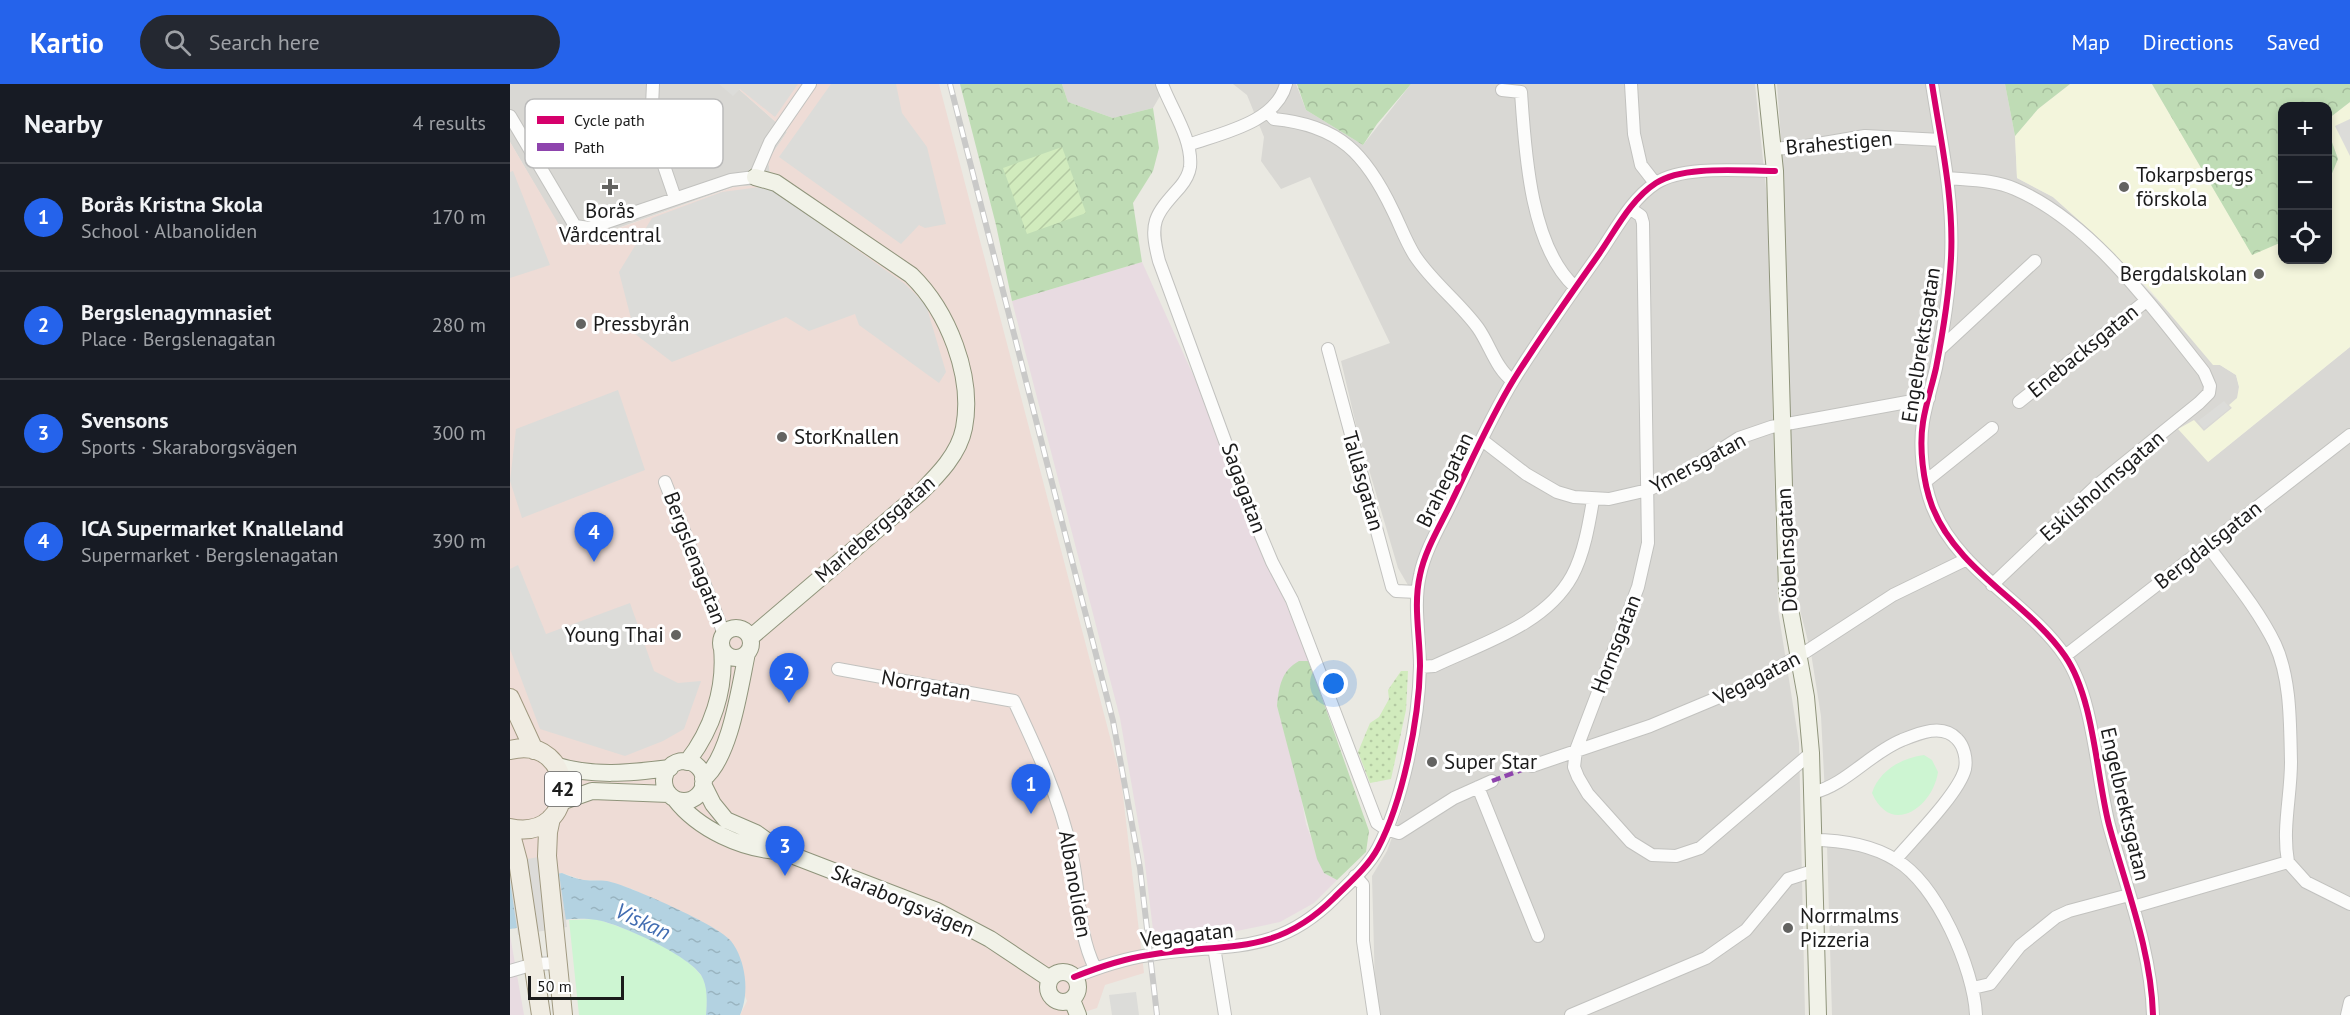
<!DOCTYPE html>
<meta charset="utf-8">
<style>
:root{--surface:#171b24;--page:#242831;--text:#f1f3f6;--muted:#9ea1a6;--line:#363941;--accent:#2563eb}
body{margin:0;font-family:"PT Sans",sans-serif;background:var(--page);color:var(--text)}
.controls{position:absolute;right:18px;top:18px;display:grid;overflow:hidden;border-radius:12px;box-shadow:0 3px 9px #0003}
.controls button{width:54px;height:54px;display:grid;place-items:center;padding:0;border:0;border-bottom:2px solid var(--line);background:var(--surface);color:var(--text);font:30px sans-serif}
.scale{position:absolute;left:18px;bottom:15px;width:96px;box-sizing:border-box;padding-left:6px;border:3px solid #1b1b1b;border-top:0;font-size:16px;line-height:21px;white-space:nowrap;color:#1b1b1b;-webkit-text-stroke:4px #fff;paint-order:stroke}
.you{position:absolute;left:824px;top:600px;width:21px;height:21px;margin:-15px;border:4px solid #fff;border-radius:50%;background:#1a73e8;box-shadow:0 0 0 9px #1a73e833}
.badge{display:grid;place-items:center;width:39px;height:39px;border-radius:50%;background:var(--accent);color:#fff;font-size:20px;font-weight:700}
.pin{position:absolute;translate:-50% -50px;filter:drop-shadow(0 2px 3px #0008)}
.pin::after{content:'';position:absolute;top:32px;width:21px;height:18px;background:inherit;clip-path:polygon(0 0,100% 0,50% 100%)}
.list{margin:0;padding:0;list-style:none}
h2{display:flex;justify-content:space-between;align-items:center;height:78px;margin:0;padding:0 24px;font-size:26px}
h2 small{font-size:20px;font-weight:400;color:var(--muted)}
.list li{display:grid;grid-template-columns:39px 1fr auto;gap:18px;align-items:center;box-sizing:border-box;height:108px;padding:0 24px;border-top:2px solid var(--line)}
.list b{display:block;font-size:22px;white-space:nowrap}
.list p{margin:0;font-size:20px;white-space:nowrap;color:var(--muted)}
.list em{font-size:20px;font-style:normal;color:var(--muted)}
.icon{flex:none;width:33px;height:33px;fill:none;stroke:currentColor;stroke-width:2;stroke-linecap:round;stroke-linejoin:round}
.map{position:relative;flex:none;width:1840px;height:931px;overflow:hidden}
header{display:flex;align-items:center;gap:36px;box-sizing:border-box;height:84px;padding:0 30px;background:var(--accent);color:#fff}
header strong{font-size:28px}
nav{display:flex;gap:33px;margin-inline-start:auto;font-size:21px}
.search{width:420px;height:54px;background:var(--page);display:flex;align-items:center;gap:15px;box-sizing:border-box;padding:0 21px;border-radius:33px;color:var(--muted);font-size:22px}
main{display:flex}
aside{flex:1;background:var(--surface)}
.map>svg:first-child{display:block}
.residential{fill:#d9d8d4}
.commercial{fill:#eedcd6}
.industrial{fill:#e8dbe1}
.education{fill:#f3f5dc}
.grass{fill:url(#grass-dots)}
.forest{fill:url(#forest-crowns)}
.park{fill:#cdf5d2}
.garden{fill:url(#garden-furrows)}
.parking{fill:#dcdcd9}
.water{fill:url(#water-ripples)}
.pier{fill:#dcdbd8}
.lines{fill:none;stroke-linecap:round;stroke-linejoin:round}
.street-casing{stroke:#c2c2bf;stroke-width:14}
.secondary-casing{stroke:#8f947b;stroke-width:18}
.primary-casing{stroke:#a09980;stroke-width:20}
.street{stroke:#fcfcfb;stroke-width:12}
.secondary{stroke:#f1f2e8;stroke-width:16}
.primary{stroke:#f0ece2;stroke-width:18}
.rail-casing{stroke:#c9c9c8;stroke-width:6}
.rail{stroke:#fff;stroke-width:4;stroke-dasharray:11;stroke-linecap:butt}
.quiet{stroke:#8e44ad;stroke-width:4.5;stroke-dasharray:9 4.5;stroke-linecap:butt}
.cycleway-casing{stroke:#fff;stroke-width:10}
.cycleway{stroke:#d6006c;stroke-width:6}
.poi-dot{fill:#636361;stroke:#fff;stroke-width:2}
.labels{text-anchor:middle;stroke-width:6;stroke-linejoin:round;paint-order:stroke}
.shield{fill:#fff;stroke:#5f5f5f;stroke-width:1.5}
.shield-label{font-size:20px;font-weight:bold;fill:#1b1b1b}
.street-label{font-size:21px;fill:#1b1b1b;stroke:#fff}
.poi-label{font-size:21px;fill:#1b1b1b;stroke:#fff;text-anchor:start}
.water-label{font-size:22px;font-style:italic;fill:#416cb1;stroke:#fff}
.key{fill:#fff;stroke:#bbb;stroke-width:1.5}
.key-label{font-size:16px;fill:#1b1b1b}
</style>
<header>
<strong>Kartio</strong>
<div class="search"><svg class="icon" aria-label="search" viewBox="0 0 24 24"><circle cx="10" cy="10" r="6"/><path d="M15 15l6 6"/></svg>Search here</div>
<nav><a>Map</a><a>Directions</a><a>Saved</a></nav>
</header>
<main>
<aside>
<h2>Nearby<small>4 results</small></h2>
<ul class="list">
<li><span class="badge">1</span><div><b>Borås Kristna Skola</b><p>School · Albanoliden</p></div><em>170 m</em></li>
<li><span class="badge">2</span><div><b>Bergslenagymnasiet</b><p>Place · Bergslenagatan</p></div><em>280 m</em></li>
<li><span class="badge">3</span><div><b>Svensons</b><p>Sports · Skaraborgsvägen</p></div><em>300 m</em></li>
<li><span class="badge">4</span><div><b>ICA Supermarket Knalleland</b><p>Supermarket · Bergslenagatan</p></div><em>390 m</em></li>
</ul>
</aside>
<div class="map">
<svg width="1840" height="931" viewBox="0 0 1840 931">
<defs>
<pattern id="grass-dots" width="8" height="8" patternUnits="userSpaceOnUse" patternTransform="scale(1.5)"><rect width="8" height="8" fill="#d1ebbd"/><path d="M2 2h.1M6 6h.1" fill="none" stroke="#b3c9a2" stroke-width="1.8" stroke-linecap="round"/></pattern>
<pattern id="forest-crowns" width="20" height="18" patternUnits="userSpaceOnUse" patternTransform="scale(1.5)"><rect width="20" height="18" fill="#bfdcb5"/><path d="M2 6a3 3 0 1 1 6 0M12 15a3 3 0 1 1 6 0" fill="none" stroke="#a4bc9b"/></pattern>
<pattern id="garden-furrows" width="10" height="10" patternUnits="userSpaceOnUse" patternTransform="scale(1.5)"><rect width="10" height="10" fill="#d1ebbd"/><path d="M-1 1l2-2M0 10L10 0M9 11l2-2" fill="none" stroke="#b3c9a2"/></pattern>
<pattern id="water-ripples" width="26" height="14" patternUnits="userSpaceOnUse" patternTransform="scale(1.5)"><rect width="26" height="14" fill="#b3d2e1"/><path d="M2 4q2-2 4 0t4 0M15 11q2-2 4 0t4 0" fill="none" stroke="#99b4c0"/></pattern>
</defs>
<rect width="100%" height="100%" fill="#eae9e2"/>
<path class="residential" d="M0,0h223l54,48 -19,28 2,13 -10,12 -27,2 -163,58 -60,-103z
M552,0h105l-14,24 -40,10 -45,-16z
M723,0h63l10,26 57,35 48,-61h344l12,114 11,412 21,133 6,272h-424l-6,-27 -3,-112 15,-25 14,-38 18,-70 8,-90 -4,-42 -25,-43 -41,-139 -16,-68 49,-18 -80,-166 -29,12 -20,-28 3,-24 -17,-42z
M1267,0h228l10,52 2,42 36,19 38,34 129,134 16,10 3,11 -1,12 -6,10 -28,23 4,31 142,-115v668h-518l-5,-170 33,5 28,12 55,-67 12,-18 5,-16 -2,-10 -10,-14 -10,-2 -41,14 -72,46 -4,-79 -10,-63 -13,-51 -5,-54 -10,-380z"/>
<path class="commercial" d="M223,0h206l182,695 23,194 -39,12 -8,23 -22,7h-335l7,-14 -29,-70 -86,-42 -26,-8 -23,-1 -21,-7 -52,8v-739l61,103 163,-58 26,-2 10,-12 -2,-13 19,-28z"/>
<path class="industrial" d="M632,178l57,126 110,273 -32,45 23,85 6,33 18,49 13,7 -23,23 -34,19 -43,9 -83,7 -10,-82 -24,-138 -108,-417z
M0,851l14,80h-14z"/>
<path class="education" d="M1560,0h82l100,170 30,-12v18h46v-77l10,-24 -10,-28v-12l22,-17v245l-142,115 -30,-33 16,-9 10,11 28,-23 -3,-3 8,-7 2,-11 -3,-12 -16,-10h-7l-64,-76 -58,-58 -38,-34 -36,-19 -2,-42 23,-27z"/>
<path class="grass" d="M891,587h7l-2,39 -15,69 -21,4 -12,-31 12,-29 9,-6 10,-18 -1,-9z"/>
<path class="forest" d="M450,0h102l6,18 45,16 40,-10 6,40 -6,23 -20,32 9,59 -130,39 -16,-76z
M787,0h114l-34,40 -14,21 -57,-35z
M1495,0h65l-32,25 -23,27z
M1642,0h198v18l-22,17v-13h-46v136l-30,13z
M1818,47l10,28 -10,24z
M789,577h10l60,170 -3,21 -29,28 -13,-7 -7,-14 -40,-153c2,-19 4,-35 22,-45z"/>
<path class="park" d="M1414,671l8,5 6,12c-5,35 -47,65 -66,21 7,-22 29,-35 52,-38z
M86,835c32,10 82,28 104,55 9,10 7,29 6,41h-127l-10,-95z"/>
<path class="garden" d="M552,63l24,66 -59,21 -24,-66z"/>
<path class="parking" d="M209,0h79l-23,33 -35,-28 -7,7z
M321,0h65l6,29 25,34 19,77 -21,4 -6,-3 -18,19 -122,-87z
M1840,35v37l-15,-30z
M3,87l37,94 -40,13v-106z
M257,102l138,98 21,21 20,67 -7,11 -80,-58 -4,-11 -46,17 -23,-14 -114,45 -37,-28 -16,-62 33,-54 70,-26z
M108,306l27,80 -123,48 -12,-37 6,-52z
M1714,317l6,7 -26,21 -6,-8z
M8,481l28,69 84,-31 24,68 24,12 23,-2 -17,48 -21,12 -38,15 -85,-27 -30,-80v-80z
M626,908l3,23h-27l-3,-20z"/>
<path class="water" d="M52,789c7,3 15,6 22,7 8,1 16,0 23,1 21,4 113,45 124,60 15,19 19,53 9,74h-34c1,-12 2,-29 -5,-40 -13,-20 -81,-51 -104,-55 -28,-5 -60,5 -87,9v-48z"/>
<path class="pier" d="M46,770l11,73 -49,8 -8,-54v-19z"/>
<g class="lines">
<g class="street-casing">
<path id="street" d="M143,0l-2,44 24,70
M652,0c9,25 31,55 28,83 -1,7 -5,14 -10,20 -26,29 -31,35 -21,74l92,251 21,50 20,38 85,223 9,6 13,4 55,-35 38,-17
M1121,0l3,50 7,31 14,18
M1422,0c9,58 22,115 19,174 -2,37 -8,74 -15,110 -4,18 -10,35 -13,54 -4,25 0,60 9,84 25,65 96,96 133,150 29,42 31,118 44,169 17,63 42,124 44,190
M992,6l19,2c4,59 9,154 54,195
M758,28l6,7c65,6 92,35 119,92 7,14 13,31 22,45 18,27 44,46 63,72 12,17 18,41 35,53
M0,32l65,110 14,2 142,-48 24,-3 15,-35 40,-58
M678,61c33,-12 88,-22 98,-61
M1264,65l32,-3 59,-10 76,4
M1438,94c22,2 47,2 67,11 77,33 138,119 189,183l6,14 -1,7 -10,10 -104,84 -103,98
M1121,125l10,7 2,7 5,320 -10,44 -62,163 -2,17 4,10 10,17 43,48 21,13 24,1 24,-8 111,-95
M818,265l64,238 4,4 21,1
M1430,265l95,-88
M1509,318l127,-101
M972,356l44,34 31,18 17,5 35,2 39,-9 33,-15 58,-37 32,-11 158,-29
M1416,397l66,-53
M155,398l59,152
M1698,462c23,31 50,63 67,98 16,35 15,80 16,118 0,34 -9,66 -3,100
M1555,572l285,-221
M910,583l14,-1c48,-23 111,-41 138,-90 12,-22 17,-52 21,-76
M328,585l176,32c23,49 46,98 57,150 9,38 6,81 24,117
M1022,682l118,-40 98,-41 59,-34 86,-56 74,-36
M968,703l60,149
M1302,709c34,-8 58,-40 90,-53 17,-7 41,-17 55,-1 7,7 10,20 8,30 -6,24 -52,70 -69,90
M1302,756c28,0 60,5 84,20 41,24 78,109 80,155
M845,792l8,9v56l11,74
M1623,823l155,-45 18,20 44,22
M704,863l11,68
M0,887l24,-7 23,-1
M564,893c25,-10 48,-18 75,-22 76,-13 125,3 185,-57 15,-15 34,-31 44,-50 25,-47 41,-129 42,-182 0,-30 -7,-61 0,-91 5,-25 20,-49 31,-72 20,-41 39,-85 63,-124 27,-43 56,-84 85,-125 16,-23 32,-55 57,-71 27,-18 86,-12 119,-12
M1463,904l17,-4 30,-38 36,-29 13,-6 60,-16
M1061,931l135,-57 40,-28 42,-51 25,-8
M1837,931l3,-13"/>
</g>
<g class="secondary-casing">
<path id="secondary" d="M1256,0l9,87 12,421 19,105 5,56 7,262
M211 559a15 15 0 1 1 30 0a15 15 0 1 1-30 0Z
M240,554l170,-145c18,-18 39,-39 44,-65 10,-52 -16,-117 -53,-153l-135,-92 -21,-6
M154 697a20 20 0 1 1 40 0a20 20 0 1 1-40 0Z
M177,678c25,-32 39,-73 35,-114
M45,681c37,12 76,8 115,3
M193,695c27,-20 37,-93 44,-126
M193,700l10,20 13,16 30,13 25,18 156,60 53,28 60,40
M165,715c23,30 68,51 106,52
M51,718l31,-11 77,3
M538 903a15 15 0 1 1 30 0a15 15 0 1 1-30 0Z
M562,916l6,15"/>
</g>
<g class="primary-casing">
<path id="primary" d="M0,614l24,52
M0,666c68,-17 71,93 0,78
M41,734l-3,14 -1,24 16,159
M0,747l8,30 23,154"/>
</g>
<use href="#street" class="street"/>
<use href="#secondary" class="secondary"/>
<use href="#primary" class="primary"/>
<g class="rail-casing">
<path id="rail" d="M440,0l163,637 27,147 17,147"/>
</g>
<use href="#rail" class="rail"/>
<path class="quiet" d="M982,697l40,-15"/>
<g class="cycleway-casing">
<path id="cycleway" d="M1422,0c9,58 22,115 19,174 -2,37 -8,74 -15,110 -4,18 -10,35 -13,54 -4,25 0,60 9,84 25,65 96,96 133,150 29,42 31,118 44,169 17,63 42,124 44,190
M564,893c25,-10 48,-18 75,-22 76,-13 125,3 185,-57 15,-15 34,-31 44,-50 25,-47 41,-129 42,-182 0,-30 -7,-61 0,-91 5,-25 20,-49 31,-72 20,-41 39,-85 63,-124 27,-43 56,-84 85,-125 16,-23 32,-55 57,-71 27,-18 86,-12 119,-12"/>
</g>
<use href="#cycleway" class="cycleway"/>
</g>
<g class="poi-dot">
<path d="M97 94h6v6h6v6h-6v6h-6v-6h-6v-6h6z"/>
<circle cx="1614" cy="103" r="6"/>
<circle cx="1749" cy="190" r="6"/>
<circle cx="71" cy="240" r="6"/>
<circle cx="272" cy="353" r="6"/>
<circle cx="166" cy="551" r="6"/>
<circle cx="922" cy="678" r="6"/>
<circle cx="1278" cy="844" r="6"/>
</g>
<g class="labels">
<rect class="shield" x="35" y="688" width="36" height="34" rx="4.5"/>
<g class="shield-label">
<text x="53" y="712">42</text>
</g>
<g class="street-label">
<text transform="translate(1329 59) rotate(-5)" y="7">Brahestigen</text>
<text transform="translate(1411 261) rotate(-81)" y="7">Engelbrektsgatan</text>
<text transform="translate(1573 267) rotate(-39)" y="7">Enebacksgatan</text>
<text transform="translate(1188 379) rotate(-28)" y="7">Ymersgatan</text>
<text transform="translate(935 396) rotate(-64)" y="7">Brahegatan</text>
<text transform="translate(853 397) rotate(74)" y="7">Tallåsgatan</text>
<text transform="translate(1592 402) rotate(-41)" y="7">Eskilsholmsgatan</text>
<text transform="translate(734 404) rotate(70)" y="7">Sagagatan</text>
<text transform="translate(365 445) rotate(-41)" y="7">Mariebergsgatan</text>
<text transform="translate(1698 461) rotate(-38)" y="7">Bergdalsgatan</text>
<text transform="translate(1277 466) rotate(-93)" y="7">Döbelnsgatan</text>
<text transform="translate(185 474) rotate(69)" y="7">Bergslenagatan</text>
<text transform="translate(1106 560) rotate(-69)" y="7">Hornsgatan</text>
<text transform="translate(1247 594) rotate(-27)" y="7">Vegagatan</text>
<text transform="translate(416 601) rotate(10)" y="7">Norrgatan</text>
<text transform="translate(1615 720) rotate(77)" y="7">Engelbrektsgatan</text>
<text transform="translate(565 800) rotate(80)" y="7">Albanoliden</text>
<text transform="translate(393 817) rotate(23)" y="7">Skaraborgsvägen</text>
<text transform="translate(677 851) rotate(-6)" y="7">Vegagatan</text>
</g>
<g class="poi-label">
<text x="1626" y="98">Tokarpsbergs<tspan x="1626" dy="24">förskola</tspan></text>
<text x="100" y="134" text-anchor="middle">Borås<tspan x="100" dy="24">Vårdcentral</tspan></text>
<text x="1737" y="197" text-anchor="end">Bergdalskolan</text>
<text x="83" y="247">Pressbyrån</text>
<text x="284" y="360">StorKnallen</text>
<text x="154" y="558" text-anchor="end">Young Thai</text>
<text x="934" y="685">Super Star</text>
<text x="1290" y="839">Norrmalms<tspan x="1290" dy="24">Pizzeria</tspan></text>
</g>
<g class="water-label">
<text transform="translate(133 837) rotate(25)" y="8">Viskan</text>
</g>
</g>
<rect x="15" y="15" width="198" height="69" rx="9" class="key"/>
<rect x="27" y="32" width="27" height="8" fill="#d6006c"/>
<rect x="27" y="59" width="27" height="8" fill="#8e44ad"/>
<g class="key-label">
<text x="64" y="42">Cycle path</text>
<text x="64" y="69">Path</text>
</g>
</svg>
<div class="controls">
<button>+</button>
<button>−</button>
<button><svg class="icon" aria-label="locate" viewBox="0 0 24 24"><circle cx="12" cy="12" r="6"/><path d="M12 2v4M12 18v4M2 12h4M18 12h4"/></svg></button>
</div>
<div class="scale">50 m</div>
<div class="you"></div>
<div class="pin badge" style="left:521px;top:730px">1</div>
<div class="pin badge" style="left:279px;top:619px">2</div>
<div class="pin badge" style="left:275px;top:792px">3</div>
<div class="pin badge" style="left:84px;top:478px">4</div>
</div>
</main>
